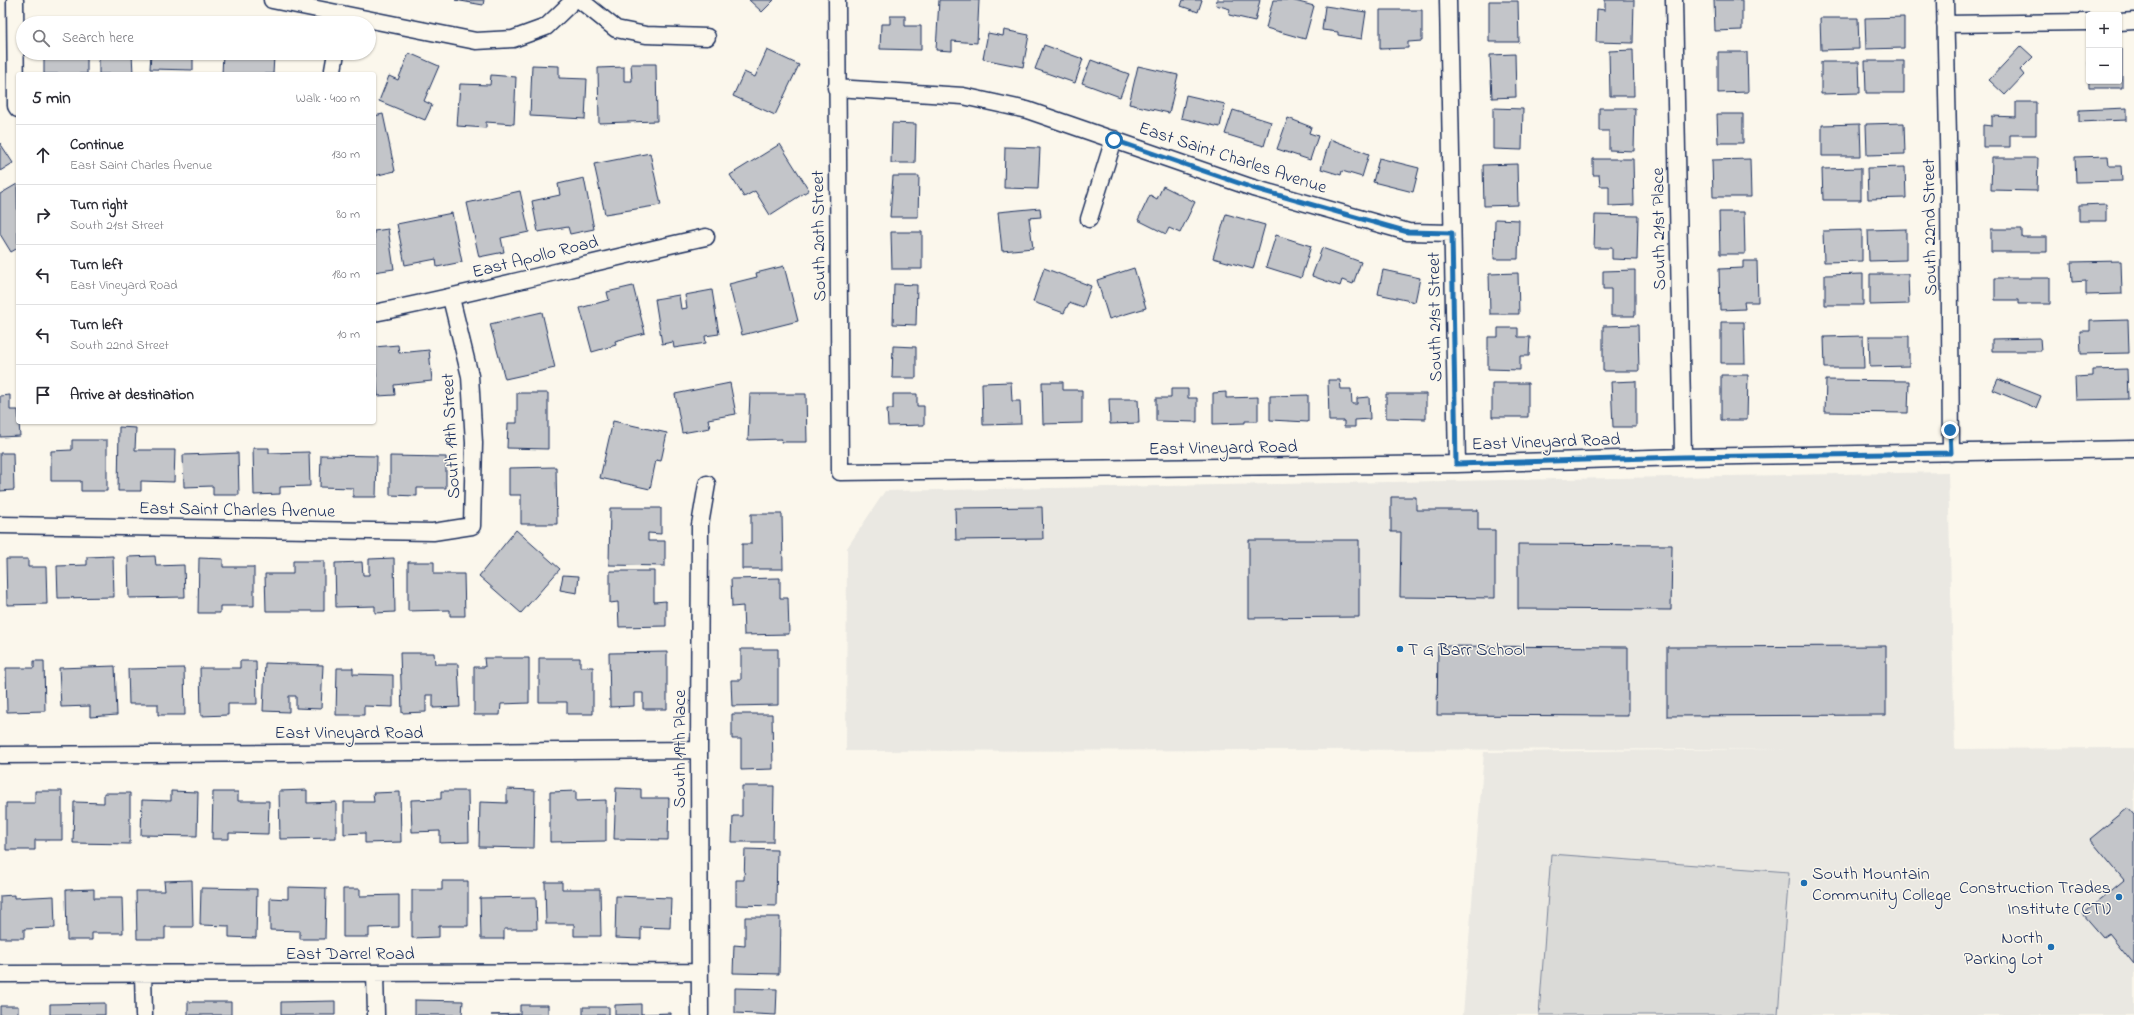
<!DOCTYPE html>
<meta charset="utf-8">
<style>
:root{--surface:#fff;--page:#f7f7f7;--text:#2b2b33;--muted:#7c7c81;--line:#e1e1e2}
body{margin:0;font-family:"Indie Flower",sans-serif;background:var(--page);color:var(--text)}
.controls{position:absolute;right:12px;top:12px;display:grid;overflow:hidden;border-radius:4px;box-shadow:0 1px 3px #0004}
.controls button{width:36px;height:36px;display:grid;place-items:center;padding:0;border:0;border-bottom:1px solid var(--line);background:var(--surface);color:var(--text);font:20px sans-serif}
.stop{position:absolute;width:12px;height:12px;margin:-9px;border:3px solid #1f6fb2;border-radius:50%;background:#fff}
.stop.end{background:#1f6fb2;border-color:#fff;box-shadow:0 1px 4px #0008}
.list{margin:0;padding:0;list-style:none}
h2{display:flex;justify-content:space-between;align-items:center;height:52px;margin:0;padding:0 16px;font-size:17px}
h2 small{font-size:13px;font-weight:400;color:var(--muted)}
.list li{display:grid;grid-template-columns:26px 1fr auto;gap:12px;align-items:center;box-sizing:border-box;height:60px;padding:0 16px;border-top:1px solid var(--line)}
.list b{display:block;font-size:15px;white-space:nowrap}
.list p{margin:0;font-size:13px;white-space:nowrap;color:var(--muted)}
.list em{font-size:13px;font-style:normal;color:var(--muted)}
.icon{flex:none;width:22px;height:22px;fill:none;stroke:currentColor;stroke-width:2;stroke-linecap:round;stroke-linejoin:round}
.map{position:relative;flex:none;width:2134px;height:1015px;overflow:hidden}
.search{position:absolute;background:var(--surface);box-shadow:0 1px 3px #0004;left:16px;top:16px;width:360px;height:44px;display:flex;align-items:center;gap:10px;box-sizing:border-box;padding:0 14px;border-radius:22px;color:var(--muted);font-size:15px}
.panel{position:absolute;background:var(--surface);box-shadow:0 1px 3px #0004;left:16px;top:72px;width:360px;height:352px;border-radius:4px}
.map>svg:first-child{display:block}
.built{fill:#eae8e2}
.park{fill:#dadad7;stroke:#7a849a}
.building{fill:#c3c5c9;stroke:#1b2f5e}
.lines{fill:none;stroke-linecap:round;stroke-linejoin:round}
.minor-casing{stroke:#1b2f5e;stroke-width:19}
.minor{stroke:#fbf7ec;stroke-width:16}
.route{stroke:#1f6fb2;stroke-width:5}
.poi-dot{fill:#1f6fb2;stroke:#fbf7ec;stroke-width:1.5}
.labels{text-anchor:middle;stroke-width:3;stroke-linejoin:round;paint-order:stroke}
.street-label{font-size:18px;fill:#1b2f5e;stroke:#fbf7ec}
.poi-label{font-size:18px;fill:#1b2f5e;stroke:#fbf7ec;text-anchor:start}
</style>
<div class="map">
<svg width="2134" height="1015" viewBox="0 0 2134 1015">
<rect width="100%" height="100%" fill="#fbf7ec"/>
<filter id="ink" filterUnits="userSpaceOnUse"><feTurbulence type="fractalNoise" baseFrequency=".025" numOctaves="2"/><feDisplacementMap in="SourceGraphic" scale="8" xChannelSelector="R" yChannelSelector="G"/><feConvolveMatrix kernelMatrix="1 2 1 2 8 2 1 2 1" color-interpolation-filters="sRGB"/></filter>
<g filter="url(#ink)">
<path class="built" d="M1948,472l7,277 179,-1v267h-671l21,-263 302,-3 -940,2 1,-203 38,-57z"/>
<path class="park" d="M1551,854l238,18 -11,143h-239z"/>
<path class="building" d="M455,0h29l-1,5z
M749,0h25l-12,12z
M939,0h40l-2,43 -25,-2v10l-16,-1z
M1183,0h19l-4,12 -17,-6z
M1217,0h43l-5,21 -26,-6 1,-6 -14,-4z
M1273,0h18l23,6 -9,33 -39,-11z
M1605,0h29l-1,43 -37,-1 1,-33 8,1z
M1714,0h28v30l-27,1z
M1489,1h29l1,41h-30z
M1325,6l41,6 -4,27 -24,-4v-3l-16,-2z
M1380,10h42v31l-14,1v6l-28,1z
M890,16h15v10h16v24l-41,-1 1,-25h9z
M1904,17v31l-38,1 -1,-31z
M1820,18h38l1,31 -38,1z
M1004,30l25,5 -6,32 -40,-8 5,-26 15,3z
M1044,45l39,14 -8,24 -40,-14z
M2021,46l12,11 -13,13 4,5 -19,20 -16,-15z
M2088,49l1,32h30v-32h3v39h-33z
M767,50l32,15 -24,50 -42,-19 11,-24 11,5z
M1633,50l1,46h-24l-1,-45z
M1718,52h29l1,40 -30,1z
M44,53h43v21h-43z
M99,53h33l1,21h-34z
M151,53h42v17l-43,-1z
M223,53h43v2l8,1 -1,18h-51z
M409,53l30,13 -15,35 8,4 -7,15 -46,-19 10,-25 9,4z
M1515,54l1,43 -24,1 -2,-43z
M1091,60l38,14 -9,23 -38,-14z
M1865,61h39v32h-38z
M1821,62h38l1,31 -39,1z
M631,64h25l1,57 -58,2 -1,-55 26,-1v14h8z
M532,65l27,1v12l28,1 -2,40 -55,-3z
M1138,66l40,9 -9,38 -40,-9z
M491,75l25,2 -2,47 -28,-2v6l-29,-2 3,-42 30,1z
M1186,95l39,9 -5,23 -39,-9z
M2016,102h20v33h-26v12h-27v-22l9,1v-10l24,1z
M1493,108l30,1 -1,41 -29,-1z
M1599,108h36l-1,43 -25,-1v-19h-10z
M2127,108v12l-48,2v-12z
M1233,110l38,12 -7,24 -39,-12z
M383,114l12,57 -21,5v-60z
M1717,114h26v29h-25z
M1288,118l23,9 -2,6 9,3 -8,24 -33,-11z
M892,123l24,1 -1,39h-24z
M1904,123l1,31 -38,1 -1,-31z
M1860,124l1,32h-39v-31z
M1330,139l39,15 -7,23 -20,-6 -1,4 -20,-6z
M0,143l13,20 -13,8z
M780,144l29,46 -39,25 -15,-24 -11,6 -14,-22z
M1005,147l35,1 -2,41 -34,-1z
M650,153l11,52 -56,9 -11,-50z
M2108,156l1,10h12l1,15 -46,1 -1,-25z
M1379,158l40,10 -6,24 -40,-10z
M1992,158h46l-1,33 -46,-1z
M1593,159h40l1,46 -25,1v-20h-9l-1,-11h-6z
M1750,159l1,38h-38l-1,-37z
M1517,164l1,41 -34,1 -1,-41z
M1905,167l1,31 -38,1 -1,-31z
M1861,168v32h-38l-1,-31z
M893,176h26l-1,41h-28z
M584,178l10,51 -24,5 -2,-7 -30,5 -6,-31 28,-6 -2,-11z
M17,184l1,64 -7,4 -11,-18v-40z
M1163,186l32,16 -15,31 -11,-5 -3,6 -28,-14 12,-25 7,4z
M520,191l9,41 -28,6 3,14 -25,5 -12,-54z
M2106,204v17h-27v-16z
M1040,208l1,9 -12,1 4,30 -31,3 -4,-39z
M1719,212h25l1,42h-25z
M452,213l10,49 -25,5 -1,-8 -31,6 -8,-41z
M1226,214l39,11 -12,44 -40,-11z
M1595,215l43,1 -1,44 -25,-1v-11h-18z
M1495,219l24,1 -1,39h-24z
M388,229l6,40 -20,3v-41z
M1906,229v31l-37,1 -1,-31z
M1991,229h31v8h25v15h-56z
M1862,230v31l-38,1 -1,-31z
M891,232h31v37h-30z
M1276,235l35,11 -10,32 -35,-11z
M1322,248l39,14 -8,22 -11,-4 -2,6 -28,-10z
M1743,261h14l1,41h-14l1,7 -25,1 -1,-41 24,-1z
M2121,261l1,33 -36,1v-14l-14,1 -1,-20z
M784,266l14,55 -56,14 -13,-51 28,-7 -1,-4z
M1044,268l47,18 -8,22 -14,-5 -5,10 -31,-11z
M1134,268l12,40 -37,11 -12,-39z
M1383,270l37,8 -5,24 -37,-8z
M1635,270v46h-24v-27h-8v-18z
M1518,273l1,41h-29l-1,-40z
M1863,274v31h-38v-30z
M1870,274h38l1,30 -39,1z
M1995,278h55v26h-31v-4h-24z
M894,284l23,1 -1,40 -23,-1z
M633,286l12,47 -30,8 1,4 -24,7 -12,-44 29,-8 -2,-8z
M712,290l7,44 -14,2 1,7 -32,5 -1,-6 -11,2 -7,-45 24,-4 2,14 6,-1 -2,-13z
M542,312l13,56 -50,11 -15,-55z
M2128,320l1,33 -48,1 -1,-23h10v-10z
M1721,322h23l1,41h-24z
M1638,325l1,46h-36v-45z
M1498,328h20v9h12l-1,19h-9v14l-32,-1v-32h10z
M1863,336l1,32h-39l-1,-31z
M1869,336h40v30l-39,1z
M2040,338l1,13h-49v-12z
M398,345l1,8 30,-3 3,31 -38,4 1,10 -17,1 -4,-49z
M893,346l23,1v31h-24z
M2127,369l1,30 -52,1 -1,-23 18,-1v-6z
M1721,375h27l-1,45h-26z
M1998,379l43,17 -5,12 -43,-18z
M1328,380h12l1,9h10l1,15h5v-6l12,-1 1,22 -15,1v7h-11v-6h-15z
M1826,380l83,1 -1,32 -83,-1z
M1636,381v46h-23l-2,-45z
M1011,382l1,19h8l1,23 -38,1 -1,-42z
M1042,382h21v8h19v33l-39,1z
M730,383l6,31 -28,5 2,9 -28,5 -7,-39z
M1492,383h36v34h-36z
M1171,389h17v9h9v24l-41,-1v-23h15z
M1226,392v6l32,-1v24h-13v2l-32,1v-31z
M517,393h31v56l-41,-1 1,-25h9z
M750,394h56l1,48h-26l1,-3 -34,1z
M893,394h24v12h7v19l-36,1 -1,-17h6z
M1386,394h40v25l-40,-1z
M10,395v15h8l2,26 -20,1v-41z
M1308,395v27l-38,-2v-24z
M1109,399h29l1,24 -29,1z
M613,421l54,12 -6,28 -5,-1 -6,29 -50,-11z
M119,427l17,1 -1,22h40l-1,32 -33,-1v10h-23z
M72,440h35v51h-26v-10h-30v-30l21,-1z
M253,448h16v5l40,-1 1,34 -30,1v7l-26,1z
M0,453h13l1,37 -14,1z
M238,453l1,42h-26v-9l-29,1 -1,-32z
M321,455l56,1 -1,41h-23v-9l-33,-1z
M390,456l56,1v31h-29v8l-27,-1z
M556,467l1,57h-36v-29h-12v-27z
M1391,497h25v13h62v20h17v68l-95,-1 1,-65h-10z
M1042,507l1,32 -87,1 -1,-32z
M610,508h51v26l-13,-1v8h17v25l-56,-1z
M751,514h31l1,55h-41v-25h9z
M516,530l44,39 -39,44 -42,-37z
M1249,540h110v77l-110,1z
M1518,544l154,1 -1,65 -153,-1z
M113,556l1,41 -56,1 -1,-32 30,-1v-8z
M155,556l1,10 28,-1 1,32 -56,1 -1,-41z
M199,558l24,1v8h31v39h-34v7h-22z
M394,558l1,54 -20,1v-7l-39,1 -1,-44 27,-1 1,13h6v-16z
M6,559h22v8h18l1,37 -40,1z
M293,561h31v50h-58l-1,-37h28z
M408,562h26v12h30l1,42h-15v-6l-42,1z
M610,571h44v31l12,-1v25l-47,1 -1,-25 -8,1z
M563,575l16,1 -2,17 -17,-3z
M780,578v20h8l1,36 -45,1 -1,-29 -11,1 -1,-28z
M1438,646l190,1v69l-191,-1z
M1886,646v69l-219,1v-69z
M741,649h37v56l-46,1 -1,-26h10z
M667,652v57h-24v-16h-9v13l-24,1 -1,-54z
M400,653h34l1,11h23l2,43 -27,1v-13h-7v17l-24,1z
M484,658h45v45l-28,1 -1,11h-26v-48h11z
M539,658h41v9h13v47h-26v-12h-28z
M34,661h10l1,50 -38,1 -1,-44h28z
M240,661h16l1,43h-29v11l-27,1 -1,-48h40z
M265,663l58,2 -2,44 -25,-1v-12h-7v16l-26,-1z
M115,666l2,49 -27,2v-11l-29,1 -2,-39z
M184,668l1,47h-27v-11h-29l-1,-35z
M337,668h16v6l40,1v32l-29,-1v9h-28z
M732,714h40l1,55 -32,1v-31h-9z
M742,786h32l-1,56h-41l1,-26h9z
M616,788l25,1v9h28l-1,42 -54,-1z
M507,789l28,1 -1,58 -55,-1 1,-45 27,1z
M307,790v13l29,-1v36l-56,1 -1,-48z
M35,791h27v49h-27v10h-29v-47h29z
M171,791l27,1 -1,44 -56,-1 1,-35 29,1z
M441,791h27l1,51 -29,1v-12l-28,1 -1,-32 30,-1z
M576,791v10l30,-1v41l-56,1v-50z
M213,792h25v9h31l-1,33 -39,-1v6h-17z
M400,792l1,50 -36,1v-10l-21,1v-32h30l-1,-9z
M104,793h26v51l-57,-1 1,-41 30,1z
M2128,808l6,7v149l-25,-31 -6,4 -20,-23 41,-34 -34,-41z
M745,849l32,1 -1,56 -40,-1v-25h8z
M192,880l1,47h-28v12h-28l-1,-48h29l-1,-10z
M442,881h26v45h-29v11l-27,1v-48h30z
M545,882h17v7h38l1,47h-27v-12h-28z
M288,887l38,1 -1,51h-25v-8l-30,-1v-32l18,1z
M201,888l56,1 -1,49 -27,-1v-11l-29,-1z
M94,889v9h28l1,35h-31v7h-25l-1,-50z
M343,889h17v7l39,-1v32l-30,1v9h-26z
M14,895v3l40,-2 1,32 -31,1v9h-24v-42z
M616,896l55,2 -1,30 -29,-1v12l-26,-1z
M536,897l1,32h-33v10h-23l-1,-41z
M745,917h35l-1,57 -46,-1 1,-28 11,1z
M735,988l42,1 -1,26 -41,-2z
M415,1000l48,1 -1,14h-47z
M335,1001v14h-54v-13z
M188,1002h43v13h-43z
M105,1003v12h-55v-11z
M641,1004v10l30,-1v2h-56v-10z
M520,1005h28v10h-57l29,-1z
M0,1006h18v9h-18z
M583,1007h26v8h-26z"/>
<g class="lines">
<g class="minor-casing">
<path id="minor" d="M15,0l1,106 2,3
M272,0l204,41 37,-2 33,-12 28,-27
M580,0l36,29 30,6 61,2
M837,0l3,472 617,-8 226,-7 451,-8
M1448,0l9,464
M1674,0l9,457
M1945,0l4,184 2,269
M2119,22l15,-1
M1945,24l144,-2
M333,70l3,-17
M836,88l127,8 64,14 226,78 155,44 44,1
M1089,219l25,-80
M374,313c112,-22 221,-52 332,-76
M0,525l433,7 39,-6 2,-83 -4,-67 -19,-78
M0,755l699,-5
M143,973l1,42
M375,973l1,42
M0,974l700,-2
M700,1015l-1,-265 1,-225 7,-41"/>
</g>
<use href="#minor" class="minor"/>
</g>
</g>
<g class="lines" filter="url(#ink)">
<path class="route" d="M1114,140l139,48 155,44 44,1 4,231 226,-7 269,-4 -1,-23"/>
</g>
<g class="poi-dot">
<circle cx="1400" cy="649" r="4"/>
<circle cx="1804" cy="883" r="4"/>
<circle cx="2119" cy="897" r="4"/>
<circle cx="2051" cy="947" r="4"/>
</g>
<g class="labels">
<g class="street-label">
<text transform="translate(1233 157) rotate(18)" y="6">East Saint Charles Avenue</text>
<text transform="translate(1929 227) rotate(-91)" y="6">South 22nd Street</text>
<text transform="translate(1658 229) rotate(-91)" y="6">South 21st Place</text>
<text transform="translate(818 236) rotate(-91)" y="6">South 20th Street</text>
<text transform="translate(535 256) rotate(-14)" y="6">East Apollo Road</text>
<text transform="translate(1434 317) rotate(-91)" y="6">South 21st Street</text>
<text transform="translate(450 436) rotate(-93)" y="6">South 19th Street</text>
<text transform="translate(1546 441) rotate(-2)" y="6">East Vineyard Road</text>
<text transform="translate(1223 447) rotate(-1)" y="6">East Vineyard Road</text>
<text transform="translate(237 509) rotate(1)" y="6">East Saint Charles Avenue</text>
<text x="349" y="738">East Vineyard Road</text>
<text transform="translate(679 749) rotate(-90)" y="6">South 19th Place</text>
<text x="350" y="959">East Darrel Road</text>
</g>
<g class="poi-label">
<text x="1408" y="655">T G Barr School</text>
<text x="1812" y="879">South Mountain<tspan x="1812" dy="21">Community College</tspan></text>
<text x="2111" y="893" text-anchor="end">Construction Trades<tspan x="2111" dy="21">Institute (CTI)</tspan></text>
<text x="2043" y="943" text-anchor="end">North<tspan x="2043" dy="21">Parking Lot</tspan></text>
</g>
</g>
</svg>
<div class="controls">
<button>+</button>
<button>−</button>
</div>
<div class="stop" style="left:1114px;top:140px"></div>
<div class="stop end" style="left:1950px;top:430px"></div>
<div class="search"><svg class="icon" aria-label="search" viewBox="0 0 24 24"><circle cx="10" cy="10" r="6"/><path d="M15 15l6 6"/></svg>Search here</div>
<section class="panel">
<h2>5 min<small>Walk · 400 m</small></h2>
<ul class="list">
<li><svg class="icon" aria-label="ahead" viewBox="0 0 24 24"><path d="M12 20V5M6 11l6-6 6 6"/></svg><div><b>Continue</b><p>East Saint Charles Avenue</p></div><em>130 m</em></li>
<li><svg class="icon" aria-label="right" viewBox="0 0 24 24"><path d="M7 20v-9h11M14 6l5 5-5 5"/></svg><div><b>Turn right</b><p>South 21st Street</p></div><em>80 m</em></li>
<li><svg class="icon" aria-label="left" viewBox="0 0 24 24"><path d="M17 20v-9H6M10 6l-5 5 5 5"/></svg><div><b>Turn left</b><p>East Vineyard Road</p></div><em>180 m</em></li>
<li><svg class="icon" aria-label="left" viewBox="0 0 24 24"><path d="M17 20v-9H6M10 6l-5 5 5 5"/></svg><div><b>Turn left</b><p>South 22nd Street</p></div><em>10 m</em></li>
<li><svg class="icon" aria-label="arrive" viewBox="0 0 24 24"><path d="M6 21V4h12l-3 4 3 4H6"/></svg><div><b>Arrive at destination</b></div></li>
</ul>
</section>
</div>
